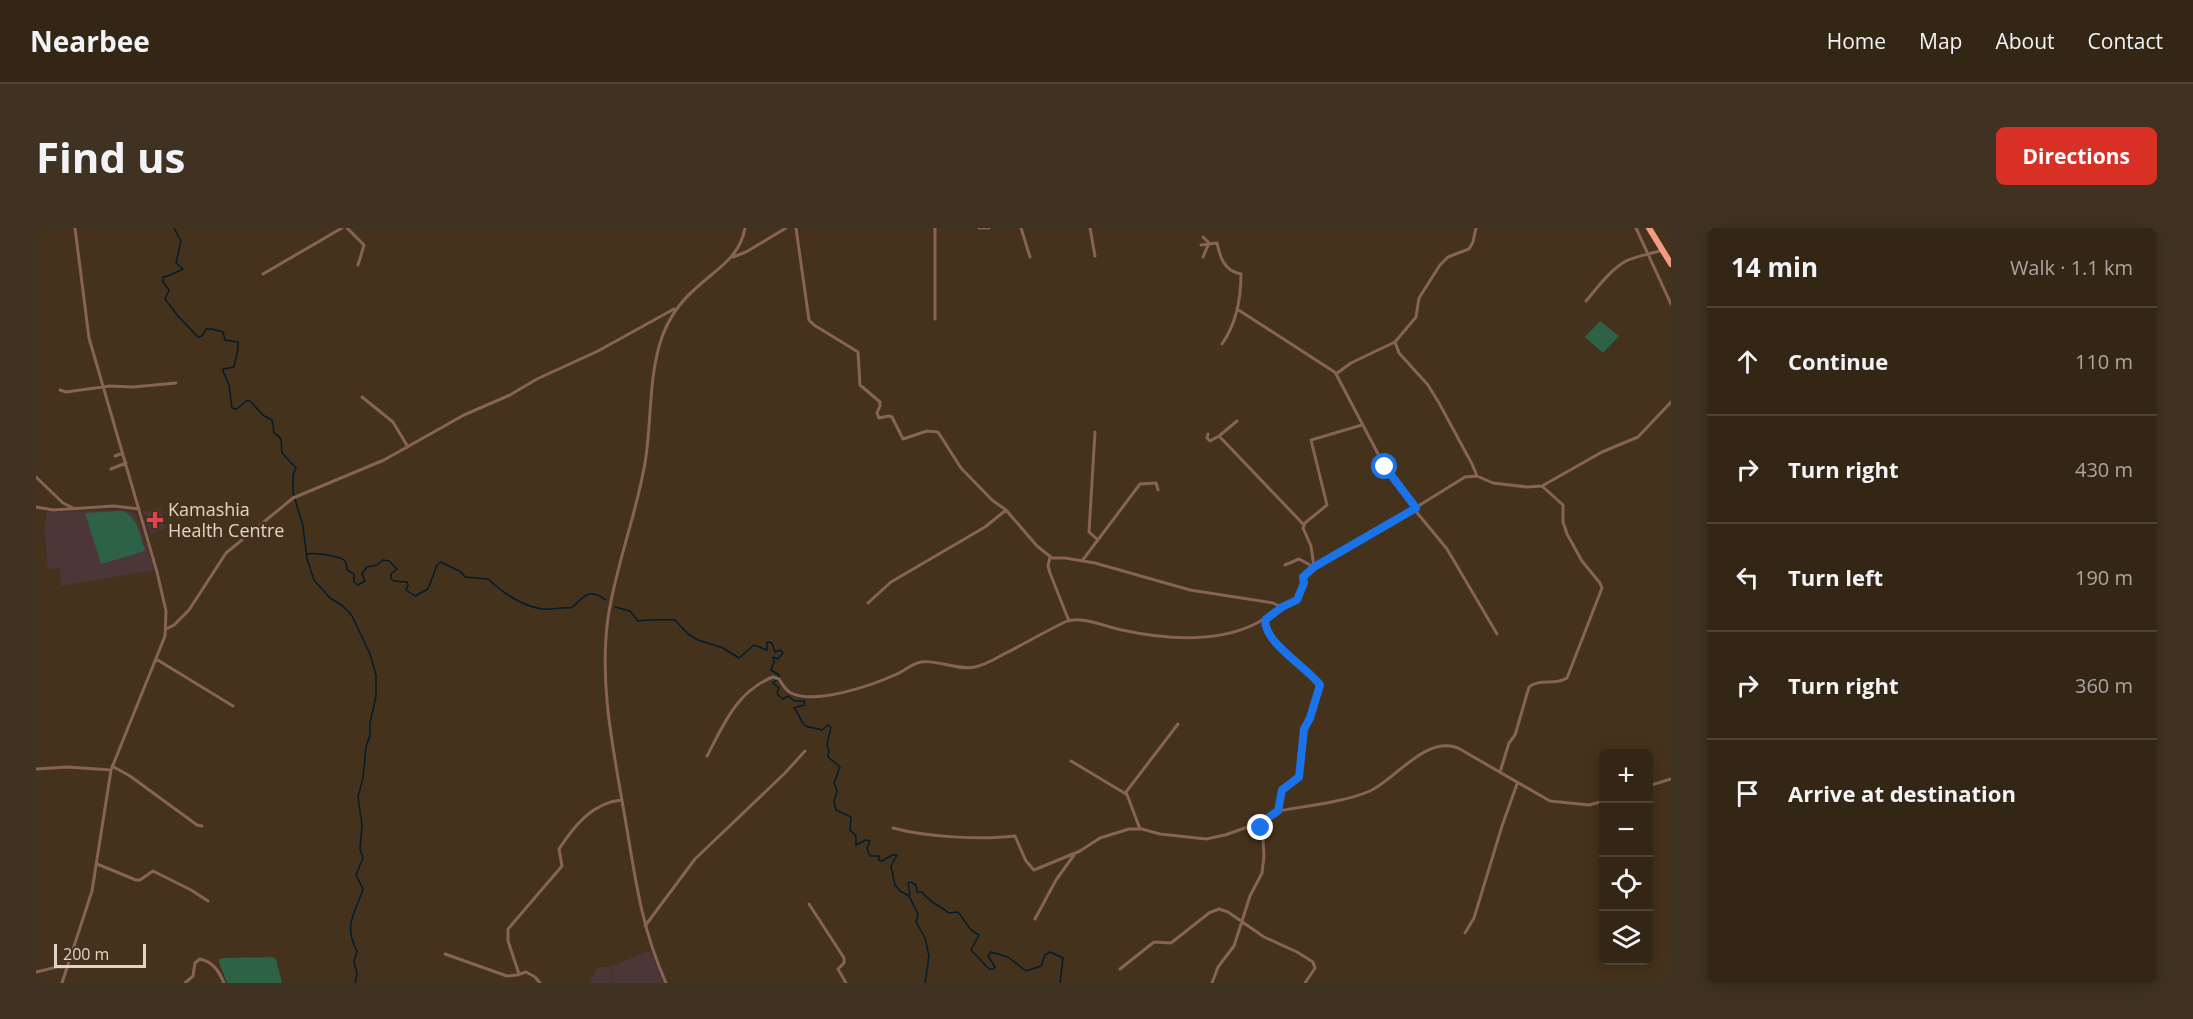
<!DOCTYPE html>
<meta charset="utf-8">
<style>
:root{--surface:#342615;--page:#3f3222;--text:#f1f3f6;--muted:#a9a5a0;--line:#4e4334;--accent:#d93025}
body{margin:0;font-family:"Open Sans",sans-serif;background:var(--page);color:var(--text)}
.controls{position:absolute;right:18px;bottom:18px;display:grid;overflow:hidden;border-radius:9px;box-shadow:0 3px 15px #0003}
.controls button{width:54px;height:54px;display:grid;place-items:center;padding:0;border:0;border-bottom:2px solid var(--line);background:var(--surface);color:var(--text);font:30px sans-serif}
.scale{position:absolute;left:18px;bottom:15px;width:92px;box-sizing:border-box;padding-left:6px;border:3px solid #e0d4c7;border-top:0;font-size:16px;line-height:21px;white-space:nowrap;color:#e0d4c7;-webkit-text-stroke:4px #45321c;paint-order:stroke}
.stop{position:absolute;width:18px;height:18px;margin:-14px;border:4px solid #1a73e8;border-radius:50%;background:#fff}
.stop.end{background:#1a73e8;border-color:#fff;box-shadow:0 2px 6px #0008}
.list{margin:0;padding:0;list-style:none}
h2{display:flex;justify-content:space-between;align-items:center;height:78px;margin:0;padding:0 24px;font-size:26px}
h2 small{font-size:20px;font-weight:400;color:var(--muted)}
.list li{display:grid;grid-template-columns:39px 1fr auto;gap:18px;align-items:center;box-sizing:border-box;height:108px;padding:0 24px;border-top:2px solid var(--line)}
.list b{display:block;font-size:22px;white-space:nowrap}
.list em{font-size:20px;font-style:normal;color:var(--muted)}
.icon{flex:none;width:33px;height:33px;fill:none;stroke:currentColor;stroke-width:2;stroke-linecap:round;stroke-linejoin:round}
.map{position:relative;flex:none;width:1635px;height:755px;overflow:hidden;border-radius:9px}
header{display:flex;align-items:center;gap:36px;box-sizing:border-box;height:84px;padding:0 30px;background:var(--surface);border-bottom:2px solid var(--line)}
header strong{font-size:28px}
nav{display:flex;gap:33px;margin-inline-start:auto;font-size:21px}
.intro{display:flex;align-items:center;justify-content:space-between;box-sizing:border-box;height:144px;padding:0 36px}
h1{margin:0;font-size:42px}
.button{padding:15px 27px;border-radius:9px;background:var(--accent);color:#fff;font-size:21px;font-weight:700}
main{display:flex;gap:36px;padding:0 36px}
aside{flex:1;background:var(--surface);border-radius:9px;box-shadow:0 3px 15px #0003}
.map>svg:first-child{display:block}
.education{fill:#4c3738}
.medical{fill:#4c373b}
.green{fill:#2e6246}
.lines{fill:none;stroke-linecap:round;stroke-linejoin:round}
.stream{stroke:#011d2c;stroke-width:1.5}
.street{stroke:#866257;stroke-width:3}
.highway{stroke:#f39b81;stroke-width:6}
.route{stroke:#1a73e8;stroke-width:8}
.health-dot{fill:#e0444e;stroke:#45321c;stroke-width:2}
.labels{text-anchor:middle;stroke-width:6;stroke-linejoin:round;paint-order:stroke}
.poi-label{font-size:18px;fill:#e0d4c7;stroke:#45321c;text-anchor:start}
</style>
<header>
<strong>Nearbee</strong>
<nav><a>Home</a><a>Map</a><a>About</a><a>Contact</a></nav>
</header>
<div class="intro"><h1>Find us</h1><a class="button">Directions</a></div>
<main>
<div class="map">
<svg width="1635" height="755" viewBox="0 0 1635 755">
<rect width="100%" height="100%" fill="#45321c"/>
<path class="education" d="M78,282h12l10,4 18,56 -93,16 -1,-18 -12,1 -4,-43 3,-14z
M614,723l13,32h-50l-1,-17z
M561,739h14l1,16h-22z"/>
<path class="medical" d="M124,279l6,21 -16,6 -6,-22z"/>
<path class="green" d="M1564,93l19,15 -16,17 -18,-16z
M87,283c15,7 17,25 22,40l-44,13 -16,-51z
M237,729l3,2 6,24h-55l-8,-21v-3l5,-1z"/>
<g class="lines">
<path class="stream" d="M138,0l7,13 -5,22 7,6 -15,7 -5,1v5l6,8 -4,9 13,17 20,21 4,-1 4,-7h6l11,3 2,8 13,2c1,10 -3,16 -4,25l-11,2v2l6,14 3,23 5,1 9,-8h4l14,15 8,4 2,13c11,6 6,10 8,20l14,15 -3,7v17l10,34 4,33 7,21 16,18 13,8 9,10 18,38 6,21v21l-6,27v12l-4,12 -3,31 -5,19 4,28 -2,24 3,9 -7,17 7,14c-8,25 -20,36 -6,62l-3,10 3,13 -2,9
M271,326c6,-2 32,2 37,6 2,2 3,6 3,10l7,4v8l4,3 7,-4 -3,-7 5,-7 10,-2 6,-5 6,1 8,8 -6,5v5l3,2 13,1 1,3 -2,5 9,6 13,-7 9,-24 4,-3 20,10 4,5 23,2c15,14 33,27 54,30 9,1 19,-2 29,-1 14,-11 16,-21 35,-8
M579,379l15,4 8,10c12,-2 24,-1 37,-1l13,14 10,6 25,8 16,10 15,-13 13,5v-8l5,1 3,9 5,-2 3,3 -5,6 -5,-2 1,5 -3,8 8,5 -1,4 -5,4 6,5 -2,6 6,5 5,-3 6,5h11l-1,4 -10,3c5,5 6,14 12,18 4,2 12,2 16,4l6,-5 3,2 -4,18 2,5 -1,7 12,10 -6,16 3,8 -3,10 2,9 15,7 -1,13 6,6v9l10,-5 4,1 -3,8 3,7h9v4l3,1 10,-6h5l-6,11 4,19 5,6 9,5 9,18 -2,8 9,16 4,18 -4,27
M874,667l-2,-12 3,-1 5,3 1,7h5c8,11 17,13 27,21l9,-1c8,9 9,17 21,23l-8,15 18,19h4l2,-2 -7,-11 3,-4 17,5 18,14 15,-5 4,-11 5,-3 13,6 -3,25"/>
<path class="street" d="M311,0l17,17 -6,20
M760,0l13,92 5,5 44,27 2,33 20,17v4l-3,7 2,5 10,-2 3,1 11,22 24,-8 11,1 23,36 31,32 14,10
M943,0h10
M985,0l9,29
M1054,0l5,28
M1440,0l-3,14 -4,7 -21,8 -8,8 -21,33 -3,19 -21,25 4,11 29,32 11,18 33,61 5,12
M1600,0l35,76
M1167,9l6,6
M1165,17l16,-2c3,14 7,28 24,31 0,25 -5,50 -19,70
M697,29l13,-5 40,-24
M1167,29l6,-14
M227,46l79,-46
M1550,73c12,-14 24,-31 40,-40 11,-5 25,-7 36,-11
M1201,81l99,64
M899,91v-91
M1359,114l-44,21 -15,11 49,93 31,41
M24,162l6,2 44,-6 23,1 43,-4
M326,169l31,25 15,25
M1201,193l-18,15 85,89
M1059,204l-6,100 9,8
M1172,206l-1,4 3,3 9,-5
M79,228l8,-3
M75,241l15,-6
M0,249l27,26 10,5
M0,279l17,3 61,-4 25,3
M1378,281l33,40 50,85
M1014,329l-2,9 2,7 19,48
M1046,333l58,-77 16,-1 2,7
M1249,337l14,-6 15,8
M1278,339l-3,-21 -8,-18 2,-5 22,-18 -16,-65 51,-15
M832,375l23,-21 94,-55 21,-17 31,36 15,12h13l30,5 95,27 83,13 9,4
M130,401l8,-4 15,-15 37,-57 67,-55 91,-38 80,-45 46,-20 27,-16 61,-28 76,-42
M120,431l77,47
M671,528c17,-32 30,-65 66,-79l6,2c4,6 6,11 12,14 25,12 82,-8 106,-19 7,-3 16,-11 24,-12 16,-3 36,9 54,5 10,-2 20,-8 29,-13 20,-10 40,-22 61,-32 16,-7 41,5 57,8 45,10 102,14 142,-11
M1035,533l55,33
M76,538l18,10 67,49 5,1
M0,541l31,-2 44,3
M1464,544l9,-29 6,-8 14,-48c10,-9 26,-1 38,-9l35,-90 -2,-5 -18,-22 -15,-27 -4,-12v-17l-21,-19
M1612,558l23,-7
M1242,583c28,-5 67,-9 92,-20 26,-12 56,-56 88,-43l92,53 39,4 15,-4
M857,600c33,9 88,12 122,8l11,25 8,9 46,-19 20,-13 29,-9h13l18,5 46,5 19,-4 37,-13
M1104,601l-14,-37 52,-68
M61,636l39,16h4l13,-9 38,19 17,11
M773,676l35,54v5l-6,6 8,14
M999,691l21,-39 18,-25
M609,698l50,-67 90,-86 20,-22
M1429,705l9,-15 28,-92 15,-42
M409,726l62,22 10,-1 9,-3 9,5 5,6
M1084,741l34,-27 17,1 38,-30 10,-4 9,3 36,25 33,15 16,10 2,6 -10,15
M0,744l21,-5h11
M483,746l-11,-33v-12l54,-63 -3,-17c15,-23 34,-47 63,-49
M26,755l30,-92 19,-121 54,-134 1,-25 -9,-39 -68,-234 -14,-110
M149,755l8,-7 2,-13 5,-4c13,3 19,12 24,24
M630,755c-26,-58 -31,-109 -42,-171 -11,-64 -25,-129 -16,-194 8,-53 28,-102 37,-155 7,-41 3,-86 17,-126 7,-19 17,-34 33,-48 20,-19 45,-31 50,-61
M1176,755l6,-16 16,-21 16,-50 12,-23 2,-17 -2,-34 16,-11 4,-21 17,-13 5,-48 16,-40v-4c-10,-15 -61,-47 -54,-67l31,-18 7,-17 -1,-6 9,-8 18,-12 56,-31 79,-49 12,-1 16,7 34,4 15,-1 60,-34 36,-15 33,-35"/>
<path class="highway" d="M1613,0l22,36"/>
</g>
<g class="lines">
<path class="route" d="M1225,600l2,-7 15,-10 4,-21 17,-13 5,-48 6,-11 10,-33c-13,-18 -55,-41 -55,-65l17,-13 15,-7 7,-17 -1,-6 11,-10 102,-59 -31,-41"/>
</g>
<path class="health-dot" d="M116 283h6v6h6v6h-6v6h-6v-6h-6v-6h6z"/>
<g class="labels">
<g class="poi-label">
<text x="132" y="288">Kamashia<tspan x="132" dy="21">Health Centre</tspan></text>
</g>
</g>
</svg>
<div class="controls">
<button>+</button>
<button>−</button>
<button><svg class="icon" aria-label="locate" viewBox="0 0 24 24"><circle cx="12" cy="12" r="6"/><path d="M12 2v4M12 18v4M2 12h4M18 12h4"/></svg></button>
<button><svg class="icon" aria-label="layers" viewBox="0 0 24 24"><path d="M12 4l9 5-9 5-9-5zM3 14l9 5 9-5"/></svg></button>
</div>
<div class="scale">200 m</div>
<div class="stop" style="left:1349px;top:239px"></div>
<div class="stop end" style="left:1225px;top:600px"></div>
</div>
<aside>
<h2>14 min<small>Walk · 1.1 km</small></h2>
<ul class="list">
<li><svg class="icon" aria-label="ahead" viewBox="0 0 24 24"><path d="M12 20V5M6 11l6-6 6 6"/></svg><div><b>Continue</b></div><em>110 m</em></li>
<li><svg class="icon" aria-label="right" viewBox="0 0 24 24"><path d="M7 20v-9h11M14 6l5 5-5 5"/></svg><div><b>Turn right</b></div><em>430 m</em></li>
<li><svg class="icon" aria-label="left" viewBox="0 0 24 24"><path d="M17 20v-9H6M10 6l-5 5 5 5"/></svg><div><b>Turn left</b></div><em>190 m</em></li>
<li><svg class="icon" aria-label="right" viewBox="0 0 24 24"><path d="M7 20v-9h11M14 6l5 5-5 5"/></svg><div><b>Turn right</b></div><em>360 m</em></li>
<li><svg class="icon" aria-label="arrive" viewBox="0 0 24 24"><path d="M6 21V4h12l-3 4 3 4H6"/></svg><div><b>Arrive at destination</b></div></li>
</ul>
</aside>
</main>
